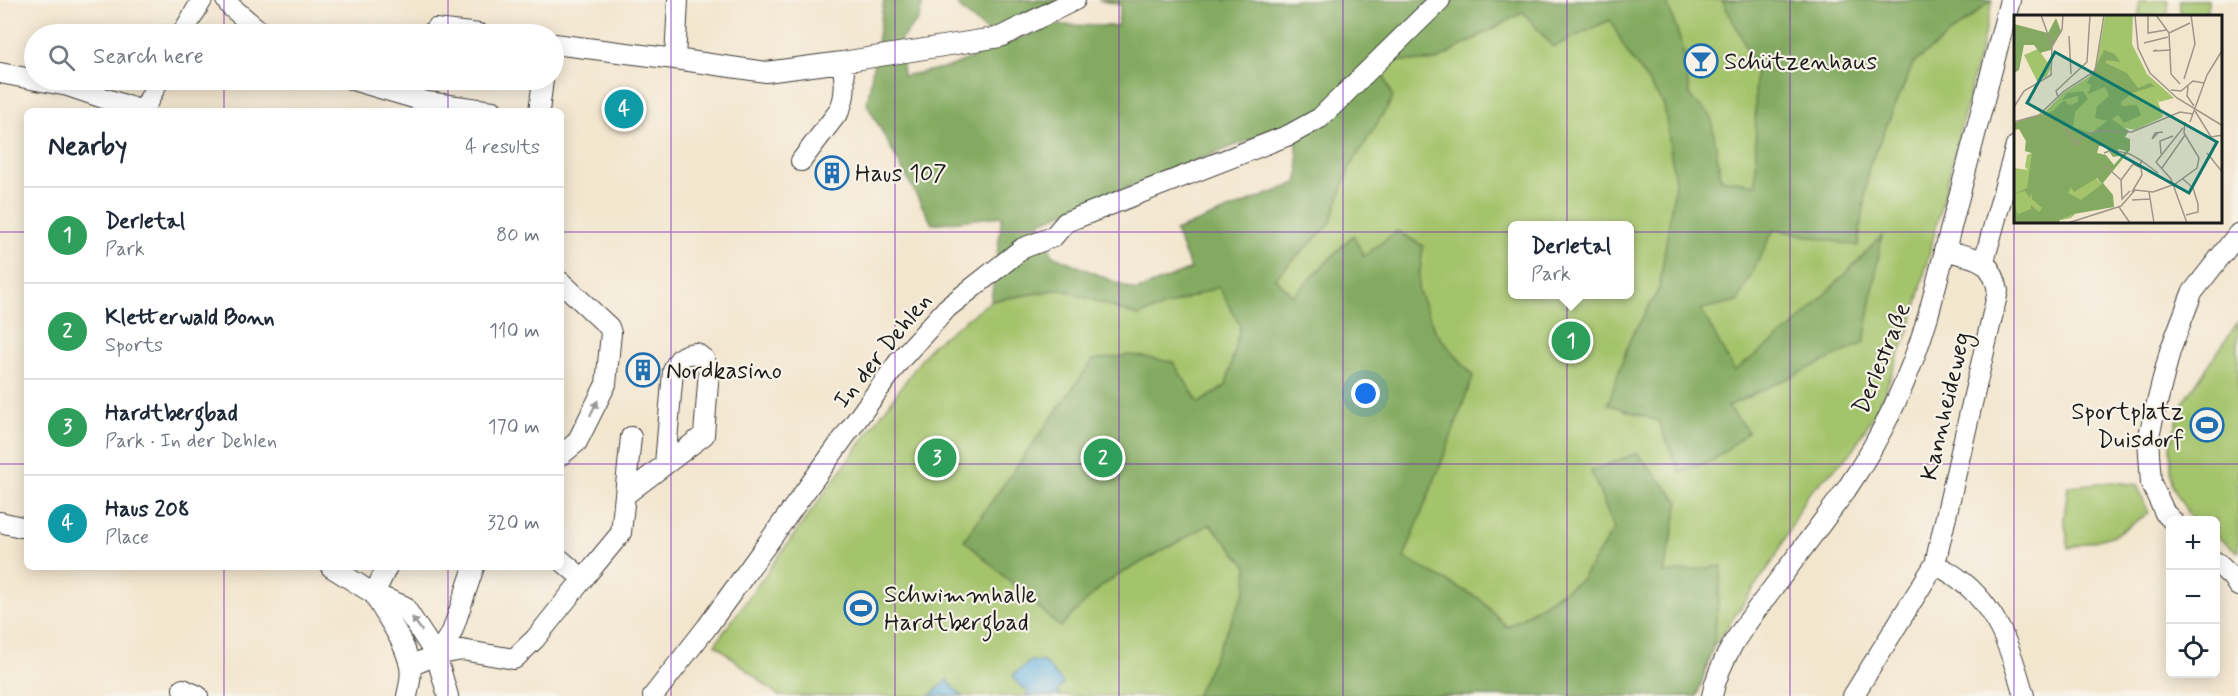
<!DOCTYPE html>
<meta charset="utf-8">
<style>
:root{--surface:#fff;--page:#f6f6f7;--text:#1f2937;--muted:#747a83;--line:#e0e1e3;--accent:#1f6fb2}
body{margin:0;font-family:Mynerve,sans-serif;background:var(--page);color:var(--text)}
.controls{position:absolute;right:18px;bottom:18px;display:grid;overflow:hidden;border-radius:9px;box-shadow:0 3px 15px #0003}
.controls button{width:54px;height:54px;display:grid;place-items:center;padding:0;border:0;border-bottom:2px solid var(--line);background:var(--surface);color:var(--text);font:30px sans-serif}
.you{position:absolute;left:1366px;top:394px;width:21px;height:21px;margin:-15px;border:4px solid #fff;border-radius:50%;background:#1a73e8;box-shadow:0 0 0 9px #1a73e833}
.badge{display:grid;place-items:center;width:39px;height:39px;border-radius:50%;background:var(--accent);color:#fff;font-size:20px;font-weight:700}
.pin{position:absolute;translate:-50% -50%;border:3px solid #fff;box-shadow:0 2px 6px #0006}
.popup{position:absolute;left:1508px;top:221px;width:126px;height:78px;box-sizing:border-box;display:grid;place-content:center;border-radius:9px;background:var(--surface);filter:drop-shadow(0 2px 4px #0005);font-size:20px;white-space:nowrap;color:var(--muted)}
.popup b{font-size:22px;color:var(--text)}
.popup::after{content:'';position:absolute;left:50%;top:100%;margin-left:-12px;border:12px solid transparent;border-top-color:var(--surface)}
.list{margin:0;padding:0;list-style:none}
h2{display:flex;justify-content:space-between;align-items:center;height:78px;margin:0;padding:0 24px;font-size:26px}
h2 small{font-size:20px;font-weight:400;color:var(--muted)}
.list li{display:grid;grid-template-columns:39px 1fr auto;gap:18px;align-items:center;box-sizing:border-box;height:96px;padding:0 24px;border-top:2px solid var(--line)}
.list b{display:block;font-size:22px;white-space:nowrap}
.list p{margin:0;font-size:20px;white-space:nowrap;color:var(--muted)}
.list em{font-size:20px;font-style:normal;color:var(--muted)}
.icon{flex:none;width:33px;height:33px;fill:none;stroke:currentColor;stroke-width:2;stroke-linecap:round;stroke-linejoin:round}
.map{position:relative;flex:none;width:2238px;height:696px;overflow:hidden}
.search{position:absolute;background:var(--surface);box-shadow:0 3px 15px #0003;left:24px;top:24px;width:540px;height:66px;display:flex;align-items:center;gap:15px;box-sizing:border-box;padding:0 21px;border-radius:33px;color:var(--muted);font-size:22px}
.panel{position:absolute;background:var(--surface);box-shadow:0 3px 15px #0003;left:24px;top:108px;width:540px;height:462px;border-radius:9px}
.map>svg:first-child{display:block}
.green{fill:#a4c46c;stroke:#607044;stroke-width:1.5;fill-rule:evenodd}
.forest{fill:#83aa60;stroke:#50633e;stroke-width:1.5;fill-rule:evenodd}
.water{fill:#67b2e0;stroke:#42677e;stroke-width:1.5}
.lines{fill:none;stroke-linecap:round;stroke-linejoin:round}
.minor-casing{stroke:#3c3a37;stroke-width:22}
.minor{stroke:#fff;stroke-width:20}
.oneway{fill:#999}
.grid{fill:none;stroke:#7b2cbf;stroke-width:1.5;stroke-opacity:0.55}
.labels{text-anchor:middle;stroke-width:4.5;stroke-linejoin:round;paint-order:stroke}
.poi-label{font-size:24px;fill:#1c1c1c;stroke:#f7f3e8;text-anchor:start}
.street-label{font-size:24px;fill:#1c1c1c;stroke:#f7f3e8}
.inset-road{fill:none;stroke:#9d9587;stroke-width:1.5}
.view{fill:#0f766e;fill-opacity:0.15;stroke:#0f766e;stroke-width:3}
.inset-edge{fill:none;stroke:#1c1c1c;stroke-width:3}
</style>
<div class="map">
<svg width="2238" height="696" viewBox="0 0 2238 696">
<rect width="100%" height="100%" fill="#f7f3e8"/>
<filter id="ink" filterUnits="userSpaceOnUse"><feTurbulence type="fractalNoise" baseFrequency=".0167" numOctaves="2"/><feDisplacementMap in="SourceGraphic" scale="12" xChannelSelector="R" yChannelSelector="G"/><feConvolveMatrix kernelMatrix="1 2 1 2 8 2 1 2 1" color-interpolation-filters="sRGB"/></filter>
<filter id="wash" filterUnits="userSpaceOnUse"><feTurbulence type="fractalNoise" baseFrequency=".008" numOctaves="4" result="noise"/><feDisplacementMap in="SourceGraphic" scale="24" xChannelSelector="R" yChannelSelector="G"/><feGaussianBlur stdDeviation="1.35" result="paint"/><feColorMatrix in="noise" values="0 0 0 0 0 0 0 0 0 0 0 0 0 0 0 0 0 1.4 0 .05"/><feComposite in="paint" operator="in"/></filter>
<g filter="url(#wash)">
<rect width="100%" height="100%" fill="#f3e6cf"/>
<path class="green" d="M1429,0h564l-80,319 -33,85 -29,49 -44,42 -32,63 -62,89 -16,49h-918l-64,-52 216,-298 60,-45 70,-12 77,27 134,-67 41,-89zM1512,226h118v68h-118z
M2139,0h29v16h-29z
M2180,0h28v16h-28z
M2238,322v230l-22,-16v-16h-21l-5,-3 -18,-32 -2,-39 12,-42z
M2115,482l22,3 12,28 -34,22 -46,13 -5,-30 4,-32z"/>
<path class="forest" d="M884,0h39l-4,19 -19,21 3,36 46,-9 105,-42 63,1 4,-21 -23,-5h568l17,48 7,49 21,19 10,63 35,5 -1,-112 -13,-34 -20,-38h270l-79,64 -44,103 -11,79 -84,-17 -36,72 -37,8 33,62 59,-44 89,-91 -18,107 -136,63 20,26 -33,27 -35,14 -22,-52 -50,-17 22,-65 29,-50 16,-106 -11,-78 -37,-53 -17,-32 -57,27 -30,-35 -88,49h-57l15,37 -44,71 -19,55 -55,54 18,18 60,-61 11,21 33,-25 26,15 -5,44 18,42 37,44 -26,72 -43,110 76,41 27,28 74,-47 33,-51 -23,-58 46,-18 42,49 -15,71 58,-7 -9,81 -16,49h-501l50,-107 1,-23 -37,-42 -93,52 -15,10 -42,41 -96,-87 129,-180 38,-5 42,7 26,41 27,-17 14,-60 -21,-39 -81,29 -77,-27 -70,12 11,-85 -70,8 -65,-120zM1295,122l4,53 -2,8 -122,48 16,38 -55,22 -84,-36 -12,-33z
M958,0h102l-48,29 -26,2 -27,-24z"/>
<path class="water" d="M1031,661l13,1 19,21 -6,9 4,4h-35l2,-5 -10,-7 -5,-9z
M947,680l15,16h-32z"/>
</g>
<g filter="url(#ink)">
<g class="lines">
<g class="minor-casing">
<path id="minor" d="M226,0l4,6 33,28
M678,0l-3,59 91,13 76,-10 158,-25 75,-37
M435,29l44,5
M182,34l20,-34
M554,44l121,15
M0,73l68,13 74,25
M352,80l75,22 66,9
M143,111l16,-31
M539,111l4,-31
M801,161l38,-50c8,-16 6,-32 3,-49
M1984,261l32,-115
M561,282l48,45 2,6 -5,51 -29,58 -16,13
M625,495l79,-60 5,-65 -5,-11 -8,-6c-14,1 -18,5 -23,18l-8,93
M2172,520l-7,-7 -14,-30 -3,-44 22,-88 22,-58 46,-59
M0,522l21,5 6,-1
M2216,562l16,15 6,9
M1935,564c8,5 17,9 24,15 38,28 53,73 65,117
M331,567l43,27 30,12 32,49 12,41
M583,579l38,-46 10,-96
M374,594c12,23 32,48 36,73 2,9 -1,20 -3,29
M374,594l13,-27
M436,655l16,-23 22,-65
M410,666l26,-11 26,-5 52,9 21,-20 48,-60 -22,-19
M183,689l15,7
M653,696l54,-69 193,-267 47,-52 76,-60 30,-11 13,-15 223,-87 31,-17 120,-118
M1712,696c8,-41 36,-75 60,-107 25,-33 50,-66 74,-99 36,-53 64,-113 82,-174l82,-316
M1853,696l82,-132 63,-273c-7,-35 -23,-32 -54,-41"/>
</g>
<use href="#minor" class="minor"/>
</g>
<defs><path id="oneway-solid" d="M-6-.8H1V-3.2L6.5 0L1 3.2V.8H-6Z" transform="scale(1.5)"/></defs>
<g class="oneway">
<use href="#oneway-solid" transform="translate(594 408) rotate(-63)"/>
<use href="#oneway-solid" transform="translate(417 624) rotate(-125)"/>
</g>
</g>
<path class="grid" d="M224,0v34M448,0v34M671,0v696M895,0v696M1119,0v696M1343,0v696M1567,0v696M1790,0v696M2014,0v696M224,80v31M448,80v31M0,232h27M561,232h1677M0,464h27M561,464h1677M224,567v129M448,567v129"/>
<defs>
<g id="bar-ring" transform="scale(1.725)"><circle r="9.5" fill="#f7f3e8" stroke="#1f6fb2" stroke-width="1.5"/><path d="M-6-5H6L.8 .8V4.5H3.5V6h-7V4.5H-.8V.8Z" fill="#1f6fb2"/></g>
<g id="building-ring" transform="scale(1.725)"><circle r="9.5" fill="#f7f3e8" stroke="#1f6fb2" stroke-width="1.5"/><path d="M-4-6H4V6H1V3H-1V6H-4ZM-2.5-4.3h1.7v1.8h-1.7ZM.8-4.3h1.7v1.8H.8ZM-2.5-1h1.7V.8h-1.7ZM.8-1h1.7V.8H.8Z" fill="#1f6fb2"/></g>
<g id="stadium-ring" transform="scale(1.725)"><circle r="9.5" fill="#f7f3e8" stroke="#1f6fb2" stroke-width="1.5"/><path d="M0-5a6.5 5 0 1 0 0 10a6.5 5 0 1 0 0-10ZM-3.5-1.8h7v3.6h-7Z" fill="#1f6fb2"/></g>
</defs>
<g fill-rule="evenodd">
<use href="#bar-ring" x="1701" y="61"/>
<use href="#building-ring" x="832" y="173"/>
<use href="#building-ring" x="643" y="370"/>
<use href="#stadium-ring" x="2207" y="425"/>
<use href="#stadium-ring" x="861" y="608"/>
</g>
<g class="labels">
<g class="poi-label">
<text x="1724" y="69">Schützenhaus</text>
<text x="855" y="181">Haus 107</text>
<text x="666" y="378">Nordkasino</text>
<text x="2184" y="419" text-anchor="end">Sportplatz<tspan x="2184" dy="28">Duisdorf</tspan></text>
<text x="884" y="602">Schwimmhalle<tspan x="884" dy="28">Hardtbergbad</tspan></text>
</g>
<g class="street-label">
<text transform="translate(882 350) rotate(-51)" y="8">In der Dehlen</text>
<text transform="translate(1881 358) rotate(-68)" y="8">Derlestraße</text>
<text transform="translate(1945 406) rotate(-77)" y="8">Kannheideweg</text>
</g>
</g>
<g transform="translate(2014 15)">
<rect width="208" height="208" fill="#f3e6cf"/>
<path d="M91,0h28l-1,29 15,30 27,24 -15,4 -2,-4 6,19 -28,13 -28,-6 -22,11 9,41 10,10 -33,32 -24,5 -8,-7 -25,2v-50l14,2 -3,-3 2,-12 5,-2 -7,-2 1,-10 -7,-12 -5,1v-7l30,-10 19,-20 32,-20zM24,34l13,18 -4,9 -10,5 -13,-26z" fill="#a4c46c"/>
<path d="M42,3l5,13 -10,19 -11,3 -6,-8h-10l-5,25 -5,3v-49l34,9zM90,35l11,4 5,8 -14,-2v3l21,10 11,15 12,-5 5,3 -23,7 -11,9 1,4 15,-1 4,10 -17,8 -6,-8 -6,4 17,12 -4,6 5,2v11l-27,33 10,12 1,12 -40,7 -15,6 1,3h-46v-16l4,7 13,-5v-4l8,7 3,-4 -10,-9 -1,-7 -1,6 -5,-7 -11,3 13,-6 5,-35 -7,-2 1,-10 -7,-12 -5,1v-7l39,-12 11,-11 5,5 9,-3v-6l-16,4 5,-7 16,-2 5,8 -13,13 -2,15 18,6 16,-12 -12,-3 2,-12 12,-10 -4,-9 -17,7 3,-9 -4,-2zM85,131h6l8,11 6,-1 -1,-7 8,2 -12,14 -8,-10 -9,-2zM83,163l5,6 -21,16 -13,-7 3,-6 3,5z" fill="#83aa60" fill-rule="evenodd"/>
<path class="inset-road" d="M27,0l11,31M121,0l3,33 12,25 27,25 46,28M134,0v18l18,-3M142,0l13,18 2,41 9,10M155,18l21,-10M55,21l2,38M130,28l24,-6M143,35l-4,1 18,-1M170,64l11,-35 -4,-29M174,71l-1,10 7,10M157,75l10,1 12,-10 11,2M44,82l-2,-6 31,-29 3,-47M0,92l10,-16 27,-16 1,-29 10,-16 1,-15M181,96l16,26 12,-2M0,107l25,-7 25,-24 31,-20 9,-56M176,107l17,-47 16,-26M51,113l11,17 7,-10 15,-4 34,1 48,-20 13,2M169,113l-27,34 15,17 16,44M145,117l-7,7 3,-6 8,-1M90,138l8,-3 18,4 12,7 -3,5M193,138l16,20M147,139l-1,-13 13,-5M128,146l16,12M89,149l18,16M148,153l23,-33M169,164l10,9 5,16v8l-12,3M107,165l12,-16 8,4 1,7 -10,17M107,165l1,19 8,-8M135,177l5,31M118,185l18,-1M105,192l11,16M54,208l53,-17 14,-16 18,2 22,-8 22,-16 2,-10 -15,-25 1,-11"/>
<path class="view" d="M41,37l162,90 -28,51 -162,-90z"/>
<rect width="208" height="208" class="inset-edge"/>
</g>
</svg>
<div class="controls">
<button>+</button>
<button>−</button>
<button><svg class="icon" aria-label="locate" viewBox="0 0 24 24"><circle cx="12" cy="12" r="6"/><path d="M12 2v4M12 18v4M2 12h4M18 12h4"/></svg></button>
</div>
<div class="you"></div>
<div class="pin badge" style="left:1571px;top:341px;background:#2e9e5b">1</div>
<div class="popup"><b>Derletal</b>Park</div>
<div class="pin badge" style="left:1103px;top:458px;background:#2e9e5b">2</div>
<div class="pin badge" style="left:937px;top:458px;background:#2e9e5b">3</div>
<div class="pin badge" style="left:624px;top:109px;background:#0f9aa8">4</div>
<div class="search"><svg class="icon" aria-label="search" viewBox="0 0 24 24"><circle cx="10" cy="10" r="6"/><path d="M15 15l6 6"/></svg>Search here</div>
<section class="panel">
<h2>Nearby<small>4 results</small></h2>
<ul class="list">
<li><span class="badge" style="background:#2e9e5b">1</span><div><b>Derletal</b><p>Park</p></div><em>80 m</em></li>
<li><span class="badge" style="background:#2e9e5b">2</span><div><b>Kletterwald Bonn</b><p>Sports</p></div><em>110 m</em></li>
<li><span class="badge" style="background:#2e9e5b">3</span><div><b>Hardtbergbad</b><p>Park · In der Dehlen</p></div><em>170 m</em></li>
<li><span class="badge" style="background:#0f9aa8">4</span><div><b>Haus 208</b><p>Place</p></div><em>320 m</em></li>
</ul>
</section>
</div>
